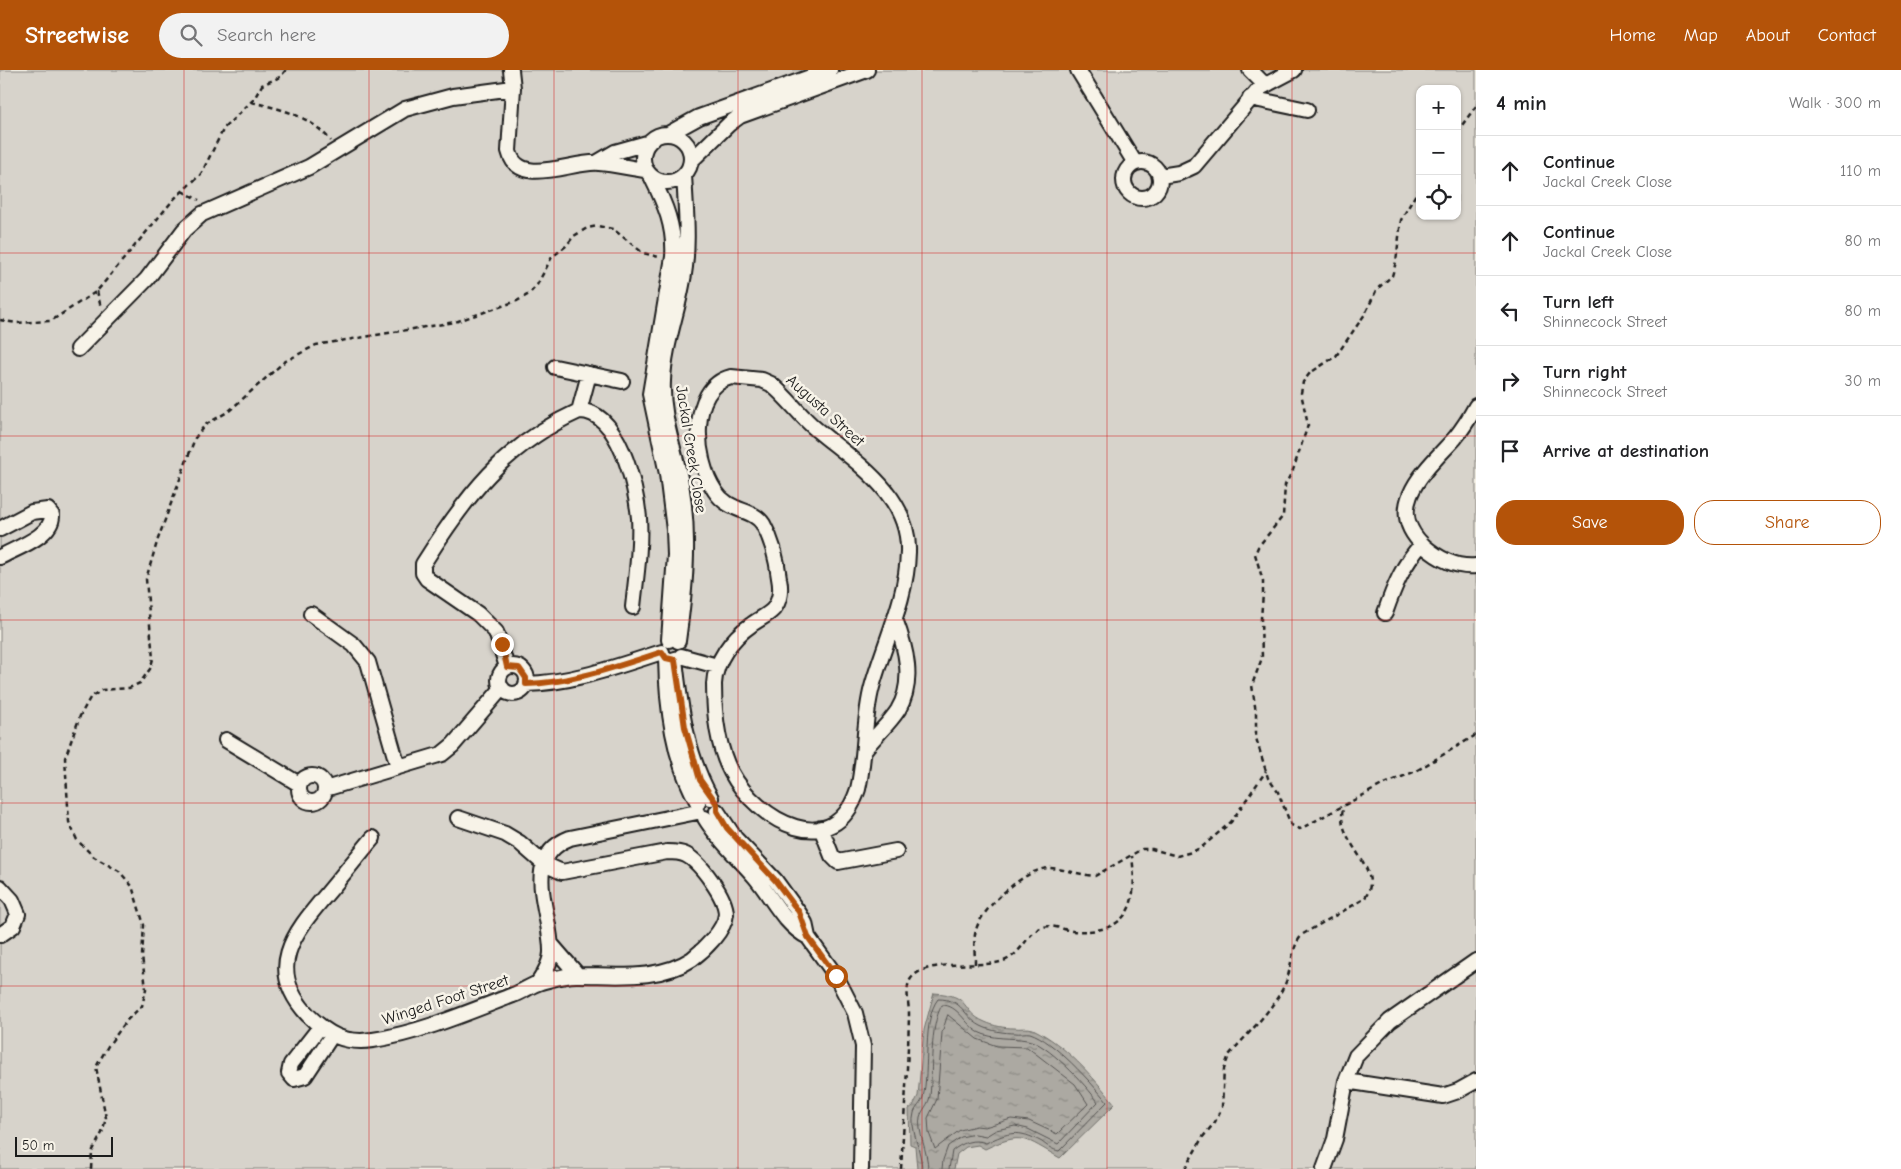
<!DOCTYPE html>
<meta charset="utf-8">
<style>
:root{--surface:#fff;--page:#f2f2f2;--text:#202124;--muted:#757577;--line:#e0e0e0;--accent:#b45309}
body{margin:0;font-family:"Comic Neue",sans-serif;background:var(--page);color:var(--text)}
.controls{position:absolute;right:15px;top:15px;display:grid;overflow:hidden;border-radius:10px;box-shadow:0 1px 4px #0004}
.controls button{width:45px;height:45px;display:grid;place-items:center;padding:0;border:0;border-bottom:1px solid var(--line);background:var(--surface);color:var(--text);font:25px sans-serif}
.scale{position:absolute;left:15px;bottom:12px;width:98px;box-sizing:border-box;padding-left:5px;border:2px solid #1c1c1c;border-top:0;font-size:14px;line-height:18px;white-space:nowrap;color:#1c1c1c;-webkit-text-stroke:4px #f7f3e8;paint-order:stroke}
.stop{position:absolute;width:15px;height:15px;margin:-11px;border:4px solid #b45309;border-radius:50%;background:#fff}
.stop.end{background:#b45309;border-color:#fff;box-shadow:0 1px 5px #0008}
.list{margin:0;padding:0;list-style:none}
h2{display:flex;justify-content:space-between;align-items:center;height:65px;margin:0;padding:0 20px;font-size:21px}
h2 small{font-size:16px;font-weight:400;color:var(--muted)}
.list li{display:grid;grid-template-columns:32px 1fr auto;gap:15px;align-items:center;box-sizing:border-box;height:70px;padding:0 20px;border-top:1px solid var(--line)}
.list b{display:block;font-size:19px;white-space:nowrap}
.list p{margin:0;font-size:16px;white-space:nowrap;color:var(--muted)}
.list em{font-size:16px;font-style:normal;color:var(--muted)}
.actions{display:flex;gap:10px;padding:15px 20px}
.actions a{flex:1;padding:11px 0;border:1px solid var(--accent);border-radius:20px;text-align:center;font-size:18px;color:var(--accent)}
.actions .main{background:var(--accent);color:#fff}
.icon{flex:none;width:28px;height:28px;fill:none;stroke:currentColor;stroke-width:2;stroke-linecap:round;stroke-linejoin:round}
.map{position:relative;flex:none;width:1476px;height:1099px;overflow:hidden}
header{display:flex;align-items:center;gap:30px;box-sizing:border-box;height:70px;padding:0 25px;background:var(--accent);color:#fff}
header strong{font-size:24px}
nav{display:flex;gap:28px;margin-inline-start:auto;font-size:18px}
.search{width:350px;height:45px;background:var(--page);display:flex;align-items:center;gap:12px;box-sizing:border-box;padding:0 18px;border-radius:28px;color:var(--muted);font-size:19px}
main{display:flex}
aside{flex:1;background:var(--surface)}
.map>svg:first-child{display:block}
.grass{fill:#d7d3cb;stroke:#7a7874;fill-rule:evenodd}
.water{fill:url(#water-ripples);stroke:#72716c}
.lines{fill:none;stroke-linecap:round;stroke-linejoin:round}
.shore{stroke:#565452;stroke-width:1}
.minor-casing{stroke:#1c1c1c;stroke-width:18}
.path{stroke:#1c1c1c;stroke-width:2.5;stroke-dasharray:5 4;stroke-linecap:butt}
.minor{stroke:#f7f3e8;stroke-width:14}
.route{stroke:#b45309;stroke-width:6}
.grid{fill:none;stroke:#d62828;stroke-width:1;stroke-opacity:0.55}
.labels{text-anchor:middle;stroke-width:5;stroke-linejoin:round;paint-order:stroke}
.street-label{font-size:16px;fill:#1c1c1c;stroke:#f7f3e8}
</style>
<header>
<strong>Streetwise</strong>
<div class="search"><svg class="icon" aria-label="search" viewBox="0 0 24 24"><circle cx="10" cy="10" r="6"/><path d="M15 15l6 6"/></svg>Search here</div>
<nav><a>Home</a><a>Map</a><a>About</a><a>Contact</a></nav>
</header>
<main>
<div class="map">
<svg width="1476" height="1099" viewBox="0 0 1476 1099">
<defs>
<pattern id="water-ripples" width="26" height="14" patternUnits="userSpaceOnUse" patternTransform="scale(1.25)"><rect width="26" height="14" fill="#aca9a2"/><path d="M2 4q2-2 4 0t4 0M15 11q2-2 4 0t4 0" fill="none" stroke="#8b8983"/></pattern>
</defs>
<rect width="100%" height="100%" fill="#f7f3e8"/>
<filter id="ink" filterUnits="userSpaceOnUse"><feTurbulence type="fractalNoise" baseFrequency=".02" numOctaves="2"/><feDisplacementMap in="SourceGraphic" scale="10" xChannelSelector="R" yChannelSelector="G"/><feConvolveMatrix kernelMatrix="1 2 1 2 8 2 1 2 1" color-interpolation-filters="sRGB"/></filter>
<g filter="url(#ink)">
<path class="grass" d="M0,0h1476v1099h-1476zM1420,19h37v127h-37z"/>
<path class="water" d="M934,923c39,2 25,18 51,29 9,4 19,6 29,6 6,1 14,-1 19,1 33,16 59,47 82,75l-55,54c-36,-20 -37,-27 -75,-9l-7,-4 -12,2 -9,7 -3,15h-37l-2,-23 -5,-2 -1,-35 4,-3 5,-10 6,-66z"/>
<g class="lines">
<path class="shore" d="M948,945l29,24 20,7 30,1 48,37 13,20 -31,30 -28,-13 -18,-2 -26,8 -9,-1 -16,4 -25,19 -6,-16 -1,-15 9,-19 5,-66z
M922,1099c0,-18 -13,-40 -8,-56 1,-5 8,-10 9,-16 7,-26 -1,-78 15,-98 26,0 24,17 43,27 10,5 23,7 34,7 4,1 11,-1 15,0 23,7 62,50 77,69l-48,49c-6,-1 -12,-5 -17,-9 -24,-13 -33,-10 -56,1 -13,-5 -24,0 -34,8l-3,18
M928,1099c0,-18 -11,-37 -8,-52 2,-7 9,-13 10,-21 3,-26 -1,-69 12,-91 16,0 23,19 36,27 16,8 32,5 49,8 19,2 60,46 71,62l-40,42 -30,-15 -13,-3 -19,4 -10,6 -11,-2 -14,3 -13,9 -5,14 -1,9"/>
<g class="minor-casing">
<path id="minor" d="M511,0l2,18 -4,63c9,38 64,9 90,12 15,1 31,5 46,7
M1078,0l57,93
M1250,0l15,15
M1250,28l57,12
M670,63l29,-16 131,-47
M643 88a24 24 0 1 1 48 0a24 24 0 1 1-48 0Z
M691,91l38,-37 11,-8 127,-46
M1124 110a18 18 0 1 1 36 0a18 18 0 1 1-36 0Z
M598,92l17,-10 32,-9
M1160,106l19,-3 15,-7 66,-78 34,-18
M652,108c13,26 23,49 21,79l-23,137 17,80 7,56 1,25 -6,85
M78,279l69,-70 37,-49 18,-16 107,-47 96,-58 48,-13 60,-8
M555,297l67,14
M731,307l31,3 9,4c17,14 29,32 46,46 38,32 93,65 91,122 -1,47 -24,91 -36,135 -9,33 -6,68 -14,102 -24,75 -101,32 -127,-17 -14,-26 -17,-59 -17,-88 1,-23 18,-46 37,-59 7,-6 19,-10 24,-18 6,-9 6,-19 4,-29 -2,-18 -7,-38 -16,-54 -10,-16 -34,-11 -48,-33 -21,-30 -27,-103 16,-114z
M1476,336c-6,11 -13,22 -21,32 -27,30 -74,68 -31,108 15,13 32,22 52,20
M579,341l10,-37
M0,459l32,-17 16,-2 4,5c1,21 -36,33 -52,42
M1385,543c9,-26 18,-49 37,-69
M311,544l43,31 14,17 30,105
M678,571c7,-51 12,-100 4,-151 -5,-36 -21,-72 -19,-109 1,-32 13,-64 19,-96 8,-37 4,-74 2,-110
M681,586l36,10
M666,588c1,49 7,102 32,145
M675,589c5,48 12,97 36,139
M499 610a14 14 0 1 1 28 0a14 14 0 1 1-28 0Z
M507,597l-11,-35 -18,-18 -51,-35 -4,-6v-9c43,-68 81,-119 156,-153 40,-1 57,76 60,107 2,29 -3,60 -6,89
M526,614c46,-1 92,-18 136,-32
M226,670l73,44
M865,679c10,-13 24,-25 33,-39 17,-28 8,-62 -3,-91
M299 719a13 13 0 1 1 26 0a13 13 0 1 1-26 0Z
M325,719l117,-35 11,-9 49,-57
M717,741l18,27 40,42 24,33 6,10 3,14 28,39 19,37 8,33 -2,123
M705,748c14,23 33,39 50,59 17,20 29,48 53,60
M821,758l11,28 6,6 58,-11
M373,768c-16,19 -31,38 -47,57 -33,39 -61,74 -18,120 20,20 36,29 65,25 47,-7 96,-28 140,-45 9,-3 18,-10 28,-13 12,-3 25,-8 38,-7 36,0 80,6 113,-16 12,-9 33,-29 34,-45 0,-17 -26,-52 -40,-59 -6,-3 -13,-3 -19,-3l-105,20 -18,-8 -24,-21 -15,-9 -47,-16
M0,817l12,13 6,14 -5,12 -13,9
M551,874l26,30
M538,913c6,-9 13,-20 13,-31 1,-39 -32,-94 19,-114l127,-26
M320,957l-29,37 -2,9 5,6 11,-3 27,-41
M1346,1011l97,15 15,-5 18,-10
M1324,1099l11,-30 11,-58 10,-25 34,-35 86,-60"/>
</g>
<path class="path" d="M251,32c30,7 59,13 80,39
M1457,62l19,-26
M1420,117l-19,33 -5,42 -4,14 -15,13 -12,25 -29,42 -26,17 -7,9 -2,11 7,32 -15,45 -8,15 -2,31 -25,31 -3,7 8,27v13l-2,24 1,40 -10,27 4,28v25l12,40 10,14 13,33 9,4 82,-44 34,-14 60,-36
M182,121l17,9
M97,221l4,17
M0,250l16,3 35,-2 46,-30 77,-92 27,-25 23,-46 30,-29 8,-14 18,-8 6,-7
M975,894c0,-11 -2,-24 1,-34 5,-22 51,-63 74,-62 15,1 30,7 45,8l47,-27h10l25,7 15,-4 10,-5 29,-25 35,-51
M91,1099l1,-17 10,-19 4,-15 -10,-51 12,-21 20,-27 14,-13 4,-17 -4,-33 2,-31 -12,-39 -13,-15 -25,-14 -17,-17 -8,-18 -4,-64 15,-42 10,-18 12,-8 27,-2 11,-5 10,-14 3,-10 -7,-80 12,-40 37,-101 10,-13 24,-14 55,-49 32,-17 139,-23 62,-21 12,-7 8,-9 15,-28 14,-11 8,-10 13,-8 11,-2 15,3 30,24 16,4
M901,1099c3,-52 7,-104 8,-155 0,-10 -4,-26 1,-34 13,-22 68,-12 90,-18 22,-5 26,-30 43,-35 9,-3 21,3 30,4 57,3 65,-26 59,-75
M1185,1099l17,-31 13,-16 7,-15 2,-38 5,-14c18,-21 41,-42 54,-67 10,-17 6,-40 20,-54l61,-35c24,-30 -33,-59 -20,-93"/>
<use href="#minor" class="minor"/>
</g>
</g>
<g class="lines" filter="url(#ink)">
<path class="route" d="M502,574l5,23 12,1 7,10v6c46,-1 92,-18 136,-32l4,6 9,2 10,67 15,53 17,24v7l10,17 48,52 24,32 9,25 28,39"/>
</g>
<path class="grid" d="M184,0v1099M369,0v1099M554,0v1099M738,0v1099M922,0v1099M1107,0v1099M1292,0v1099M0,183h1476M0,366h1476M0,550h1476M0,733h1476M0,916h1476"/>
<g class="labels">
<g class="street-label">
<text transform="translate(826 340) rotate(42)" y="6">Augusta Street</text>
<text transform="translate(692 379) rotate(81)" y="6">Jackal Creek Close</text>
<text transform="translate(445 929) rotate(-18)" y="6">Winged Foot Street</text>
</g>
</g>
</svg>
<div class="controls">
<button>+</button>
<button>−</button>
<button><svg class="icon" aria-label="locate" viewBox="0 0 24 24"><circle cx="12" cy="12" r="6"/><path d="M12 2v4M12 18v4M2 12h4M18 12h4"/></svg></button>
</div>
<div class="scale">50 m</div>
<div class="stop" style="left:836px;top:906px"></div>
<div class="stop end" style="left:502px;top:574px"></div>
</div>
<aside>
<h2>4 min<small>Walk · 300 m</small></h2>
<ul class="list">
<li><svg class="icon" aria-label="ahead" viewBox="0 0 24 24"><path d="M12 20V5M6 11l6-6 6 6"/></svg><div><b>Continue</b><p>Jackal Creek Close</p></div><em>110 m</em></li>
<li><svg class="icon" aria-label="ahead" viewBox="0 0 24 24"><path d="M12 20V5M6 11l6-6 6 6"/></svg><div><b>Continue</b><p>Jackal Creek Close</p></div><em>80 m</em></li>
<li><svg class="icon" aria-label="left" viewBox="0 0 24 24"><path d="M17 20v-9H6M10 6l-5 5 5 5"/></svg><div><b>Turn left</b><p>Shinnecock Street</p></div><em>80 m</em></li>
<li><svg class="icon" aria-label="right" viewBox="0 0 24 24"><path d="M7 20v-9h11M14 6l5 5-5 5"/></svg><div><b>Turn right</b><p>Shinnecock Street</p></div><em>30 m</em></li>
<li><svg class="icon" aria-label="arrive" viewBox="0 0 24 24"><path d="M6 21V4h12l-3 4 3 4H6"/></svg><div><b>Arrive at destination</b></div></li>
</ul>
<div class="actions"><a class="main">Save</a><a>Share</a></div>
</aside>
</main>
